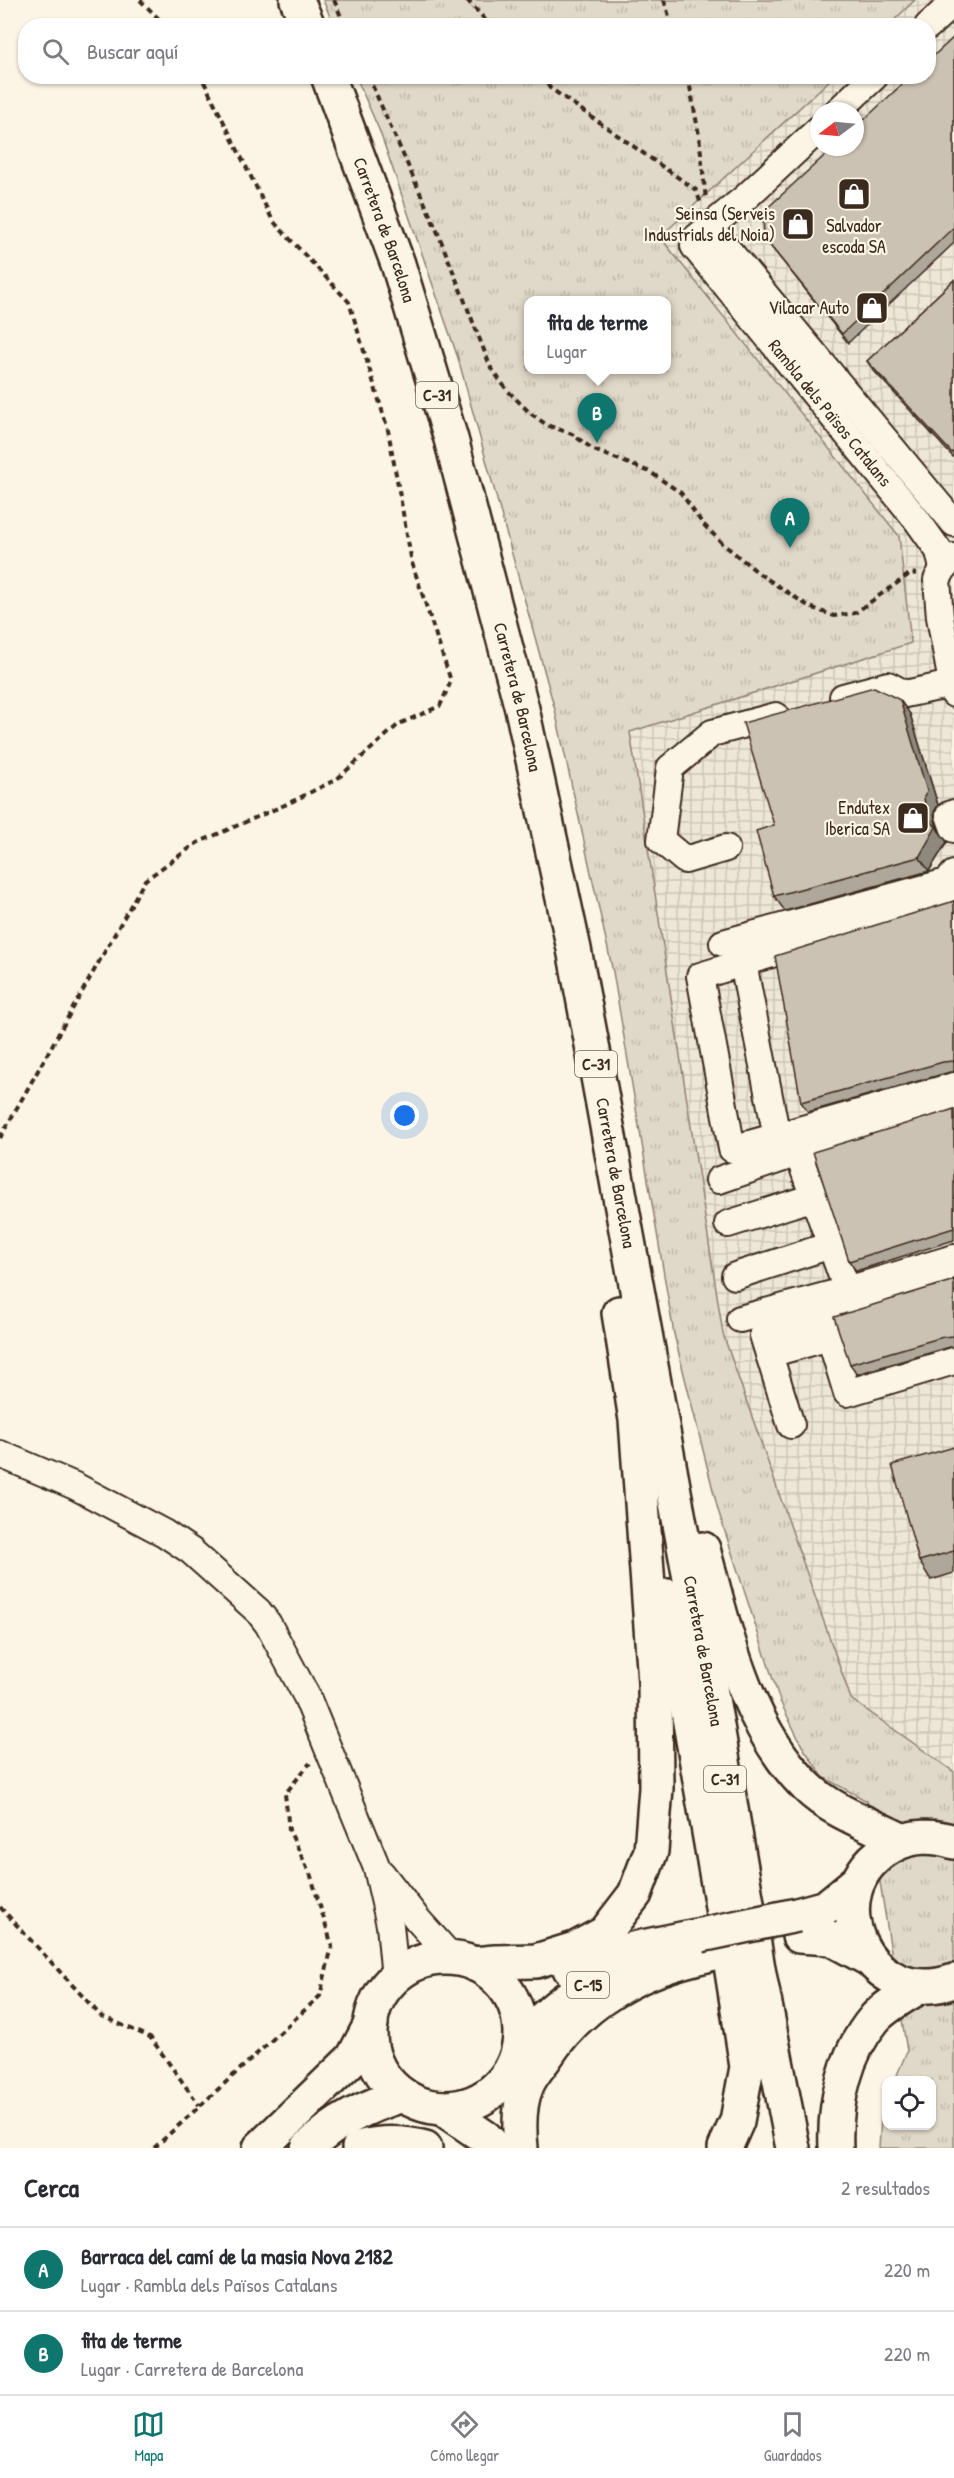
<!DOCTYPE html>
<html lang="es">
<meta charset="utf-8">
<style>
:root{--surface:#fff;--page:#f7f7f7;--text:#2b2b33;--muted:#7c7c81;--line:#e1e1e2;--accent:#0f766e}
body{margin:0;font-family:"Patrick Hand",sans-serif;background:var(--page);color:var(--text)}
.controls{position:absolute;right:18px;bottom:18px;display:grid;overflow:hidden;border-radius:12px;box-shadow:0 2px 4px #0004}
.controls button{width:54px;height:54px;display:grid;place-items:center;padding:0;border:0;border-bottom:2px solid var(--line);background:var(--surface);color:var(--text);font:30px sans-serif}
.compass{position:absolute;left:810px;top:102px;width:54px;height:54px;border-radius:50%;background:var(--surface);box-shadow:0 2px 4px #0004;rotate:254deg}
.you{position:absolute;left:405px;top:1116px;width:21px;height:21px;margin:-15px;border:4px solid #fff;border-radius:50%;background:#1a73e8;box-shadow:0 0 0 9px #1a73e833}
.badge{display:grid;place-items:center;width:39px;height:39px;border-radius:50%;background:var(--accent);color:#fff;font-size:20px;font-weight:700}
.pin{position:absolute;translate:-50% -50px;filter:drop-shadow(0 2px 3px #0008)}
.pin::after{content:'';position:absolute;top:32px;width:21px;height:18px;background:inherit;clip-path:polygon(0 0,100% 0,50% 100%)}
.popup{position:absolute;left:524px;top:296px;width:147px;height:78px;box-sizing:border-box;display:grid;place-content:center;border-radius:12px;background:var(--surface);filter:drop-shadow(0 2px 4px #0005);font-size:20px;white-space:nowrap;color:var(--muted)}
.popup b{font-size:22px;color:var(--text)}
.popup::after{content:'';position:absolute;left:50%;top:100%;margin-left:-12px;border:12px solid transparent;border-top-color:var(--surface)}
.list{margin:0;padding:0;list-style:none}
h2{display:flex;justify-content:space-between;align-items:center;height:78px;margin:0;padding:0 24px;font-size:26px}
h2 small{font-size:20px;font-weight:400;color:var(--muted)}
.list li{display:grid;grid-template-columns:39px 1fr auto;gap:18px;align-items:center;box-sizing:border-box;height:84px;padding:0 24px;border-top:2px solid var(--line)}
.list b{display:block;font-size:22px;white-space:nowrap}
.list p{margin:0;font-size:20px;white-space:nowrap;color:var(--muted)}
.list em{font-size:20px;font-style:normal;color:var(--muted)}
.icon{flex:none;width:33px;height:33px;fill:none;stroke:currentColor;stroke-width:2;stroke-linecap:round;stroke-linejoin:round}
.map{position:relative;flex:none;width:954px;height:2148px;overflow:hidden}
.search{position:absolute;background:var(--surface);box-shadow:0 2px 4px #0004;left:18px;right:18px;top:18px;height:66px;display:flex;align-items:center;gap:15px;box-sizing:border-box;padding:0 21px;border-radius:24px;color:var(--muted);font-size:22px}
.sheet{height:246px;background:var(--surface)}
nav{display:flex;justify-content:space-around;align-items:center;box-sizing:border-box;height:84px;border-top:2px solid var(--line);background:var(--surface);font-size:16px;color:var(--muted)}
nav a{display:grid;justify-items:center;gap:3px}
nav .on{color:var(--accent)}
.map>svg:first-child{display:block}
.industrial{fill:url(#industrial-grid);fill-rule:evenodd}
.grass{fill:url(#grass-tufts);stroke:#8e8173;stroke-width:1.5;fill-rule:evenodd}
.lines{fill:none;stroke-linecap:round;stroke-linejoin:round}
.minor-casing{stroke:#3b2a1e;stroke-width:30}
.highway-casing{stroke:#3b2a1e;stroke-width:38}
.path{stroke:#3b2a1e;stroke-width:4;stroke-dasharray:6 4.5;stroke-linecap:butt}
.minor{stroke:#fcf5e5;stroke-width:26}
.highway{stroke:#fcf5e5;stroke-width:33}
.highway-bridge-casing{stroke:#3b2a1e;stroke-width:38;stroke-linecap:butt}
.highway-bridge{stroke:#fcf5e5;stroke-width:33}
.wall{fill:#afa79a;stroke:#3b2a1e;stroke-width:1.5}
.shaded-wall{fill:#8f887d;stroke:#3b2a1e;stroke-width:1.5}
.building{fill:#ccc2b3;stroke:#3b2a1e;stroke-width:1.5}
.labels{text-anchor:middle;stroke-width:4.5;stroke-linejoin:round;paint-order:stroke}
.shield{fill:#fcf5e5;stroke:#75675a;stroke-width:1.5}
.shield-label{font-size:16px;font-weight:bold;fill:#3b2a1e}
.poi-label{font-size:18px;fill:#3b2a1e;stroke:#fcf5e5;text-anchor:end}
.street-label{font-size:18px;fill:#3b2a1e;stroke:#fcf5e5}
</style>
<div class="map">
<svg width="954" height="2148" viewBox="0 0 954 2148">
<defs>
<pattern id="industrial-grid" width="8" height="8" patternUnits="userSpaceOnUse" patternTransform="scale(1.5)"><rect width="8" height="8" fill="#eee6d6"/><path d="M0 4h8M4 0v8" fill="none" stroke="#cdc5b7"/></pattern>
<pattern id="grass-tufts" width="24" height="20" patternUnits="userSpaceOnUse" patternTransform="scale(1.5)"><rect width="24" height="20" fill="#e0d8c8"/><path d="M3 7l-1-3M5 7V3M7 7l1-3M15 17l-1-3M17 17v-4M19 17l1-3" fill="none" stroke="#c1baab"/></pattern>
</defs>
<rect width="100%" height="100%" fill="#fcf5e5"/>
<filter id="ink" filterUnits="userSpaceOnUse"><feTurbulence type="fractalNoise" baseFrequency=".0167" numOctaves="2"/><feDisplacementMap in="SourceGraphic" scale="12" xChannelSelector="R" yChannelSelector="G"/><feConvolveMatrix kernelMatrix="1 2 1 2 8 2 1 2 1" color-interpolation-filters="sRGB"/></filter>
<g filter="url(#ink)">
<path class="industrial" d="M915,0h39v1772l-103,-73 -128,-365 -93,-602 281,-89 -12,-107 -239,-299 173,-160 95,-1v-50l-40,-1zM819,111h36v36h-36z"/>
<path class="grass" d="M323,0h592l-27,26h-554z
M356,77h477l-173,160 239,299 12,107 -281,89 93,602 128,365 103,73v376h-75l2,-30 5,-15v23h46v-46h-37l12,-29 -40,-250 -44,-24 -21,-31 -22,-45 -62,-191 -44,-176 -61,-362 -58,-262 -97,-352 -78,-226zM528,300h138v70h-138z"/>
<g class="lines">
<g class="minor-casing">
<g id="minor">
<path d="M928,26l26,-24"/>
<path d="M838,111l37,-35"/>
<path id="s1" d="M819,129l-73,68 -50,41 -2,8 223,274 22,31 4,18"/>
<path d="M709,227l245,296"/>
<path d="M954,557l-11,12 -6,11 3,37 14,77"/>
<path d="M843,697l45,-12 17,9 47,-10"/>
<path d="M954,813l-5,2 5,14"/>
<path d="M726,848l-41,12 -24,-20 9,-72 42,-35 64,-17"/>
<path d="M954,898l-254,78 32,173 222,-63"/>
<path d="M723,943l224,-61 7,-8"/>
<path d="M743,963l34,174"/>
<path d="M954,1106l-156,47 49,137 107,-32"/>
<path d="M719,1180l79,-27"/>
<path d="M728,1224l86,-27"/>
<path d="M735,1276l96,-31"/>
<path d="M740,1319l107,-29"/>
<path d="M769,1354l61,-17 17,56 107,-32"/>
<path d="M791,1425l-28,-90 191,-58"/>
<path d="M0,1454l75,32 89,47 27,18 67,60 10,13 39,73 70,171 13,57 5,53"/>
<path d="M382,1874l35,45 36,40"/>
</g>
</g>
<g class="highway-casing">
<g id="highway">
<path d="M297,0l11,26"/>
<path id="s2" d="M328,76l70,188 53,175 71,270 52,240 22,117 121,660 42,248 34,174"/>
<path d="M703,1549c22,81 42,177 104,238 24,24 65,38 96,54"/>
<path d="M668,1596l53,305 26,166 -10,54 -12,27"/>
<path d="M954,1842c-20,-7 -43,-7 -62,4 -81,45 -26,166 62,135"/>
<path d="M797,1915l29,-8 33,-27"/>
<path d="M799,1936l31,2 39,21"/>
<circle cx="445" cy="2033" r="75"/>
<path d="M474,1964l21,-2 41,-1 39,-12 30,-16 30,-39 16,-43 5,-63 -1,-106 -19,-262 -17,-107"/>
<path d="M570,1969l58,-19 73,-15"/>
<path d="M518,2050c21,-32 46,-53 80,-70"/>
<path d="M442,2108l44,30 9,10"/>
<path d="M260,2148l93,-90 18,-34"/>
<path d="M308,2148c27,-27 59,-42 95,-53"/>
<path d="M359,2148c22,-6 43,-6 66,0"/>
<path d="M521,2148c-2,-20 -2,-45 6,-63 4,-10 12,-19 18,-27 38,-59 95,-88 162,-103"/>
<path d="M836,2148c-2,-45 9,-95 39,-130 12,-13 31,-23 46,-32"/>
</g>
</g>
<path class="path" d="M140,0l26,26
M334,0l11,26
M467,0l24,26
M664,0l8,26
M368,76l70,157 53,135 16,22 23,23 17,12 25,9 22,16 56,22 31,21 21,30 21,21 38,31 49,32 24,9 21,-3 56,-40 5,1
M541,76l9,12 146,102 5,14
M688,76l11,59 7,65
M0,1138l145,-258 52,-37 90,-39 50,-25 62,-55 41,-18 11,-25 -39,-118 -24,-133 -39,-128 -76,-81 -72,-145
M0,1907l101,109 49,21 49,68
M154,2148l166,-152 12,-50 -21,-70 -22,-46 -4,-36 25,-31"/>
<use href="#minor" class="minor"/>
<use href="#highway" class="highway"/>
<g class="highway-bridge-casing">
<path id="highway-bridge" d="M701,1935l96,-20"/>
</g>
<use href="#highway-bridge" class="highway-bridge"/>
</g>
<path class="wall" d="M954,37v206l-106,100 -84,-105z
M954,280v178l-80,-87 -7,-10z
M910,714l28,91 -4,7 1,8 3,10 9,12 -18,29 -144,40 -11,-15v-71z
M954,901v171h-4l-142,40 -7,-10 150,-200z
M954,1109v131l-98,31 -7,-10 102,-151z
M954,1279v68h-4l-93,27 -7,-10z
M954,1447v126l-23,7 -12,-19z"/>
<path class="shaded-wall" d="M900,700l10,14 28,91 -4,7 1,8 3,10 9,12 -18,29 -10,-14 6,-52z"/>
<path class="building" d="M954,37v190l-112,107 -78,-96 -1,-26 71,-65h21v-19l56,-52h17v-15z
M954,280v171l-2,2 -85,-92z
M874,687l26,13 27,91 -3,6 1,8 5,15 6,7 -17,30 -145,39 -18,-65 18,-6 -31,-102z
M954,901v160l-11,1 -142,40 -26,-146 176,-54z
M954,1109v119l-105,33 -36,-109 138,-42z
M954,1279v57l-11,1 -93,27 -16,-47 117,-36z
M954,1447v104l-35,10 -27,-96z"/>
</g>
<defs>
<g id="shop-square" transform="scale(1.725)"><rect x="-9" y="-9" width="18" height="18" rx="4" fill="#3b2a1e" stroke="#fcf5e5"/><path d="M-5-2.5h2.3a2.7 3.5 0 0 1 5.4 0H5L5.5 6h-11ZM-1.5-2.5h3a1.5 2.3 0 0 0-3 0Z" fill="#fff"/></g>
</defs>
<g fill-rule="evenodd">
<use href="#shop-square" x="854" y="194"/>
<use href="#shop-square" x="798" y="224"/>
<use href="#shop-square" x="872" y="308"/>
<use href="#shop-square" x="913" y="818"/>
</g>
<g class="labels">
<g class="shield">
<rect x="416" y="382" width="42" height="26" rx="4.5"/>
<rect x="575" y="1051" width="42" height="26" rx="4.5"/>
<rect x="704" y="1766" width="42" height="26" rx="4.5"/>
<rect x="567" y="1972" width="42" height="26" rx="4.5"/>
</g>
<g class="shield-label">
<text x="437" y="401">C-31</text>
<text x="596" y="1070">C-31</text>
<text x="725" y="1785">C-31</text>
<text x="588" y="1991">C-15</text>
</g>
<g class="poi-label">
<text x="775" y="220">Seinsa (Serveis<tspan x="775" dy="21">Industrials del Noia)</tspan></text>
<text x="854" y="232" text-anchor="middle">Salvador<tspan x="854" dy="21">escoda SA</tspan></text>
<text x="849" y="314">Vilacar Auto</text>
<text x="890" y="814">Endutex<tspan x="890" dy="21">Iberica SA</tspan></text>
</g>
<g class="street-label">
<text dy="6" stroke="none"><textPath href="#s2" startOffset="164">Carretera de Barcelona</textPath></text>
<text dy="6" stroke="none"><textPath href="#s1" startOffset="388">Rambla dels Països Catalans</textPath></text>
<text dy="6" stroke="none"><textPath href="#s2" startOffset="650">Carretera de Barcelona</textPath></text>
<text dy="6" stroke="none"><textPath href="#s2" startOffset="1136">Carretera de Barcelona</textPath></text>
<text dy="6" stroke="none"><textPath href="#s2" startOffset="1622">Carretera de Barcelona</textPath></text>
</g>
</g>
</svg>
<div class="controls">
<button><svg class="icon" aria-label="locate" viewBox="0 0 24 24"><circle cx="12" cy="12" r="6"/><path d="M12 2v4M12 18v4M2 12h4M18 12h4"/></svg></button>
</div>
<svg class="compass" viewBox="-18 -18 36 36"><path d="M0-13l5 13h-10z" fill="#e53935"/><path d="M0 13l5-13h-10z" fill="#7c7c81"/></svg>
<div class="you"></div>
<div class="pin badge" style="left:790px;top:548px">A</div>
<div class="pin badge" style="left:597px;top:443px">B</div>
<div class="popup"><b>fita de terme</b>Lugar</div>
<div class="search"><svg class="icon" aria-label="search" viewBox="0 0 24 24"><circle cx="10" cy="10" r="6"/><path d="M15 15l6 6"/></svg>Buscar aquí</div>
</div>
<section class="sheet">
<h2>Cerca<small>2 resultados</small></h2>
<ul class="list">
<li><span class="badge">A</span><div><b>Barraca del camí de la masia Nova 2182</b><p>Lugar · Rambla dels Països Catalans</p></div><em>220 m</em></li>
<li><span class="badge">B</span><div><b>fita de terme</b><p>Lugar · Carretera de Barcelona</p></div><em>220 m</em></li>
</ul>
</section>
<nav>
<a class="on"><svg class="icon" aria-label="map" viewBox="0 0 24 24"><path d="M3 6l6-2 6 2 6-2v14l-6 2-6-2-6 2zM9 4v14M15 6v14"/></svg>Mapa</a>
<a><svg class="icon" aria-label="directions" viewBox="0 0 24 24"><path d="M12 3l9 9-9 9-9-9zM9 14v-3h6M13 9l2 2-2 2"/></svg>Cómo llegar</a>
<a><svg class="icon" aria-label="saved" viewBox="0 0 24 24"><path d="M7 4h10v16l-5-4-5 4z"/></svg>Guardados</a>
</nav>
